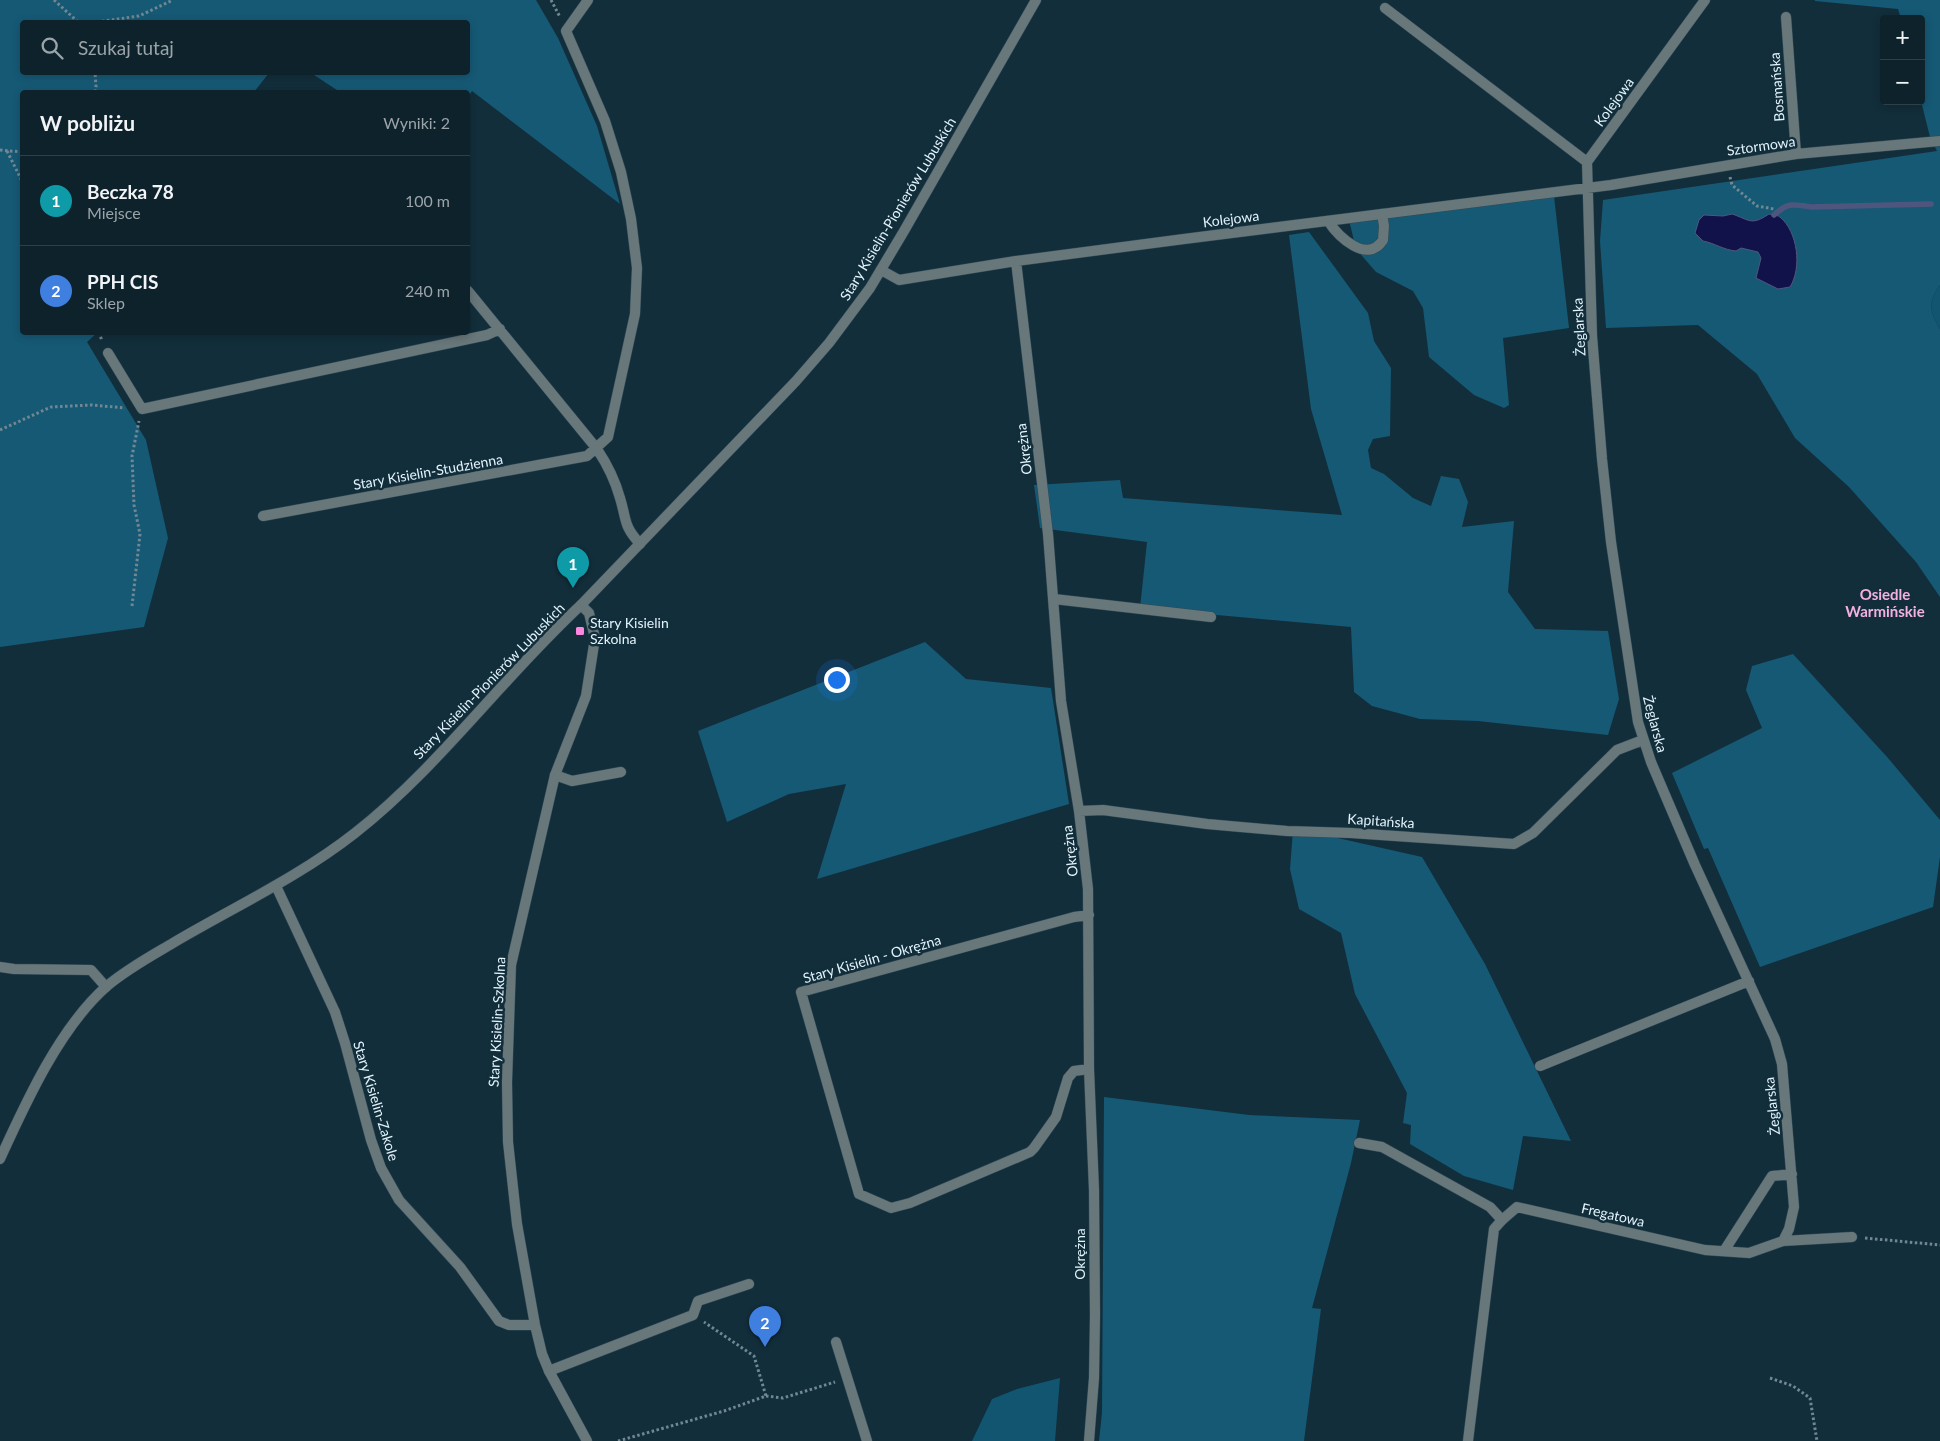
<!DOCTYPE html>
<html lang="pl">
<meta charset="utf-8">
<style>
:root{--surface:#0e222c;--page:#1c2f38;--text:#f1f3f6;--muted:#9ba4a9;--line:#2e3f48;--accent:#2563eb}
body{margin:0;font-family:Lato,sans-serif;background:var(--page);color:var(--text)}
.controls{position:absolute;right:15px;top:15px;display:grid;overflow:hidden;border-radius:5px;box-shadow:0 2px 8px #0003}
.controls button{width:45px;height:45px;display:grid;place-items:center;padding:0;border:0;border-bottom:1px solid var(--line);background:var(--surface);color:var(--text);font:25px sans-serif}
.you{position:absolute;left:836px;top:679px;width:18px;height:18px;margin:-12px;border:4px solid #fff;border-radius:50%;background:#1a73e8;box-shadow:0 0 0 8px #1a73e833}
.badge{display:grid;place-items:center;width:32px;height:32px;border-radius:50%;background:var(--accent);color:#fff;font-size:16px;font-weight:700}
.pin{position:absolute;translate:-50% -41px;filter:drop-shadow(0 1px 2px #0008)}
.pin::after{content:'';position:absolute;top:26px;width:18px;height:15px;background:inherit;clip-path:polygon(0 0,100% 0,50% 100%)}
.list{margin:0;padding:0;list-style:none}
h2{display:flex;justify-content:space-between;align-items:center;height:65px;margin:0;padding:0 20px;font-size:21px}
h2 small{font-size:16px;font-weight:400;color:var(--muted)}
.list li{display:grid;grid-template-columns:32px 1fr auto;gap:15px;align-items:center;box-sizing:border-box;height:90px;padding:0 20px;border-top:1px solid var(--line)}
.list b{display:block;font-size:19px;white-space:nowrap}
.list p{margin:0;font-size:16px;white-space:nowrap;color:var(--muted)}
.list em{font-size:16px;font-style:normal;color:var(--muted)}
.icon{flex:none;width:28px;height:28px;fill:none;stroke:currentColor;stroke-width:2;stroke-linecap:round;stroke-linejoin:round}
.map{position:relative;flex:none;width:1940px;height:1441px;overflow:hidden}
.search{position:absolute;background:var(--surface);box-shadow:0 2px 8px #0003;left:20px;top:20px;width:450px;height:55px;display:flex;align-items:center;gap:12px;box-sizing:border-box;padding:0 18px;border-radius:5px;color:var(--muted);font-size:19px}
.panel{position:absolute;background:var(--surface);box-shadow:0 2px 8px #0003;left:20px;top:90px;width:450px;height:245px;border-radius:5px}
.map>svg:first-child{display:block}
.green{fill:#115570}
.forest{fill:#165975}
.water{fill:#101249;stroke:#4f567e}
.lines{fill:none;stroke-linecap:round;stroke-linejoin:round}
.stream{stroke:#4f567e;stroke-width:5.5}
.service-casing{stroke:#2f4a56;stroke-width:11}
.minor-casing{stroke:#2f4a56;stroke-width:11}
.tertiary-casing{stroke:#2f4a56;stroke-width:11}
.path{stroke:#718893;stroke-width:3;stroke-dasharray:2.5 2.5;stroke-linecap:butt}
.service{stroke:#68777a;stroke-width:10}
.minor{stroke:#68777a;stroke-width:10}
.tertiary{stroke:#68777a;stroke-width:10}
.poi-dot{fill:#fe86e1;stroke:#122e3b;stroke-width:2}
.labels{text-anchor:middle;stroke-width:5;stroke-linejoin:round;paint-order:stroke}
.street-label{font-size:14px;fill:#e2f3fb;stroke:#122e3b}
.poi-label{font-size:14px;fill:#e2f3fb;stroke:#122e3b;text-anchor:start}
.neighbourhood-label{font-size:15px;font-weight:bold;fill:#f3b0e0;stroke:#122e3b}
</style>
<div class="map">
<svg width="1940" height="1441" viewBox="0 0 1940 1441">
<rect width="100%" height="100%" fill="#122e3b"/>
<path class="green" d="M1940,285v44c-10,-18 -13,-26 0,-44z
M1060,1378l-5,63h-83l20,-42 25,-10z"/>
<path class="forest" d="M0,0h536l22,38 39,88 23,78 -148,-113 -4,6v-5h-128l-29,-19 157,-1v-50h-446v50l247,1 -15,19h-232v240l75,1 -10,9 59,98 22,98 -24,89 -144,20z
M1815,0h125v285c-13,18 -10,26 0,44v268l-24,-35 -67,-75 -54,-49 -38,-64 -59,-49 -92,3 -6,-87 3,-41 334,-49 -7,-14 -9,-36v-82h-20l-3,-10 -83,-8z
M1554,196l15,132 -66,10 6,67 -5,3 -30,-13 -45,-38 -6,-49 -10,-17 -37,-19 -20,-23 -7,-29z
M1309,232l59,81 6,28 17,27 -1,68 -17,3 -5,11 3,18 13,6 29,24 18,8 10,-30 18,3 9,23 -6,25 52,-6 -6,71 27,37 73,2 11,68 -11,36 -130,-14 -58,-2 -48,-13 -18,-14 -3,-65 -211,-19 7,-66 -107,-14 -6,-43 86,-5 3,18 219,17 -31,-106 -22,-174z
M925,642l41,37 85,9 18,116 -252,75 29,-95 -57,10 -62,28 -29,-91z
M1793,654l95,104 52,62v37l-7,50 -173,60 -52,-119 -4,1 -32,-76 90,-45 -16,-38 6,-24z
M1293,830l18,2 111,25 63,107 86,177 -48,-5 -10,54 -49,-14 -54,-32 1,-19 -8,-2 4,-30 -52,-99 -14,-61 -42,-24 -9,-40z
M1104,1097l145,18 111,5 -9,43 -39,145 9,1 -17,132h-205l3,-28z"/>
<path class="water" d="M1732,214c18,6 19,12 37,0 4,1 9,1 11,3 18,15 22,51 10,70l-12,2 -22,-11 5,-20 -3,-6 -17,-4 -5,3c-12,-1 -22,-8 -33,-10l-8,-8 4,-13 5,-5 19,1z"/>
<g class="lines">
<path class="stream" d="M1774,215c14,-13 19,-11 37,-8l120,-3"/>
<g class="service-casing">
<path id="service" d="M1328,221c10,15 39,44 55,19l1,-14 -2,-12
M1054,599l157,18
M555,775l17,6 49,-9
M1359,1143l23,4 108,60 12,13
M836,1342l31,99
M549,1371l144,-56 5,-14 51,-17"/>
</g>
<g class="minor-casing">
<path id="minor" d="M1385,8l202,154
M1786,17l10,137
M1587,162l5,174 10,123 9,83 27,180 13,40 44,103 80,174 7,25 12,143 -5,22 -6,12
M1587,162l118,-162
M1016,261l32,273 13,167 18,110 9,78 1,180 5,121 1,125 -1,63 -5,63
M881,270l18,10 117,-19 168,-22 427,-54 185,-31 144,-13
M468,291l129,158c10,15 18,31 23,49 7,23 3,27 20,46
M108,353l34,56 345,-74 13,-6
M263,516l324,-60 21,-19 27,-123 2,-46 -6,-49 -10,-47 -16,-51 -39,-90 22,-31
M581,605l8,8 6,25 -9,58 -31,79 -44,190 -4,117 1,60 9,82 18,101 7,29 7,17 38,70
M1079,811l24,-1 104,14 80,7 64,2 163,11 19,-11 84,-83 26,-10
M276,886l59,126 10,31 26,97 10,28 18,32 61,67 39,54 10,4h26
M1089,915l-15,2 -273,75 58,202 32,14 19,-5 120,-51 4,-4 22,-31 12,-39 6,-7 15,-2
M0,967l14,2 77,1 15,17
M1540,1066l209,-85
M1724,1251l48,-75 20,-2
M1468,1441l26,-212 8,-9 15,-13 188,43 44,3 34,-12 69,-4"/>
</g>
<g class="tertiary-casing">
<path id="tertiary" d="M0,1159c26,-57 60,-132 107,-173 20,-17 44,-30 66,-43 61,-36 126,-66 182,-110 84,-66 147,-155 226,-228l215,-224 33,-38 41,-55 34,-57 132,-231"/>
</g>
<path class="path" d="M54,0l24,22
M551,0l9,17
M97,22l42,-6 34,-16
M95,92l1,-5 -1,-15
M0,150l22,2
M7,151l15,30
M1730,177l2,8 25,21 17,3
M99,332l3,9
M0,430l51,-23 41,-2 33,3
M132,606l8,-72 -6,-29 -2,-49 7,-35
M1865,1238l75,7
M1770,1378l23,8 17,12 7,43
M766,1396l17,2 52,-16
M618,1441l106,-30 42,-15 -12,-40 -50,-34"/>
<use href="#service" class="service"/>
<use href="#minor" class="minor"/>
<use href="#tertiary" class="tertiary"/>
</g>
<rect class="poi-dot" x="575" y="626" width="10" height="10" rx="2.5"/>
<g class="labels">
<g class="street-label">
<text transform="translate(1777 87) rotate(-94)" y="5">Bosmańska</text>
<text transform="translate(1614 102) rotate(-54)" y="5">Kolejowa</text>
<text transform="translate(1761 146) rotate(-8)" y="5">Sztormowa</text>
<text transform="translate(898 209) rotate(-59)" y="5">Stary Kisielin-Pionierów Lubuskich</text>
<text transform="translate(1231 219) rotate(-7)" y="5">Kolejowa</text>
<text transform="translate(1579 327) rotate(-93)" y="5">Żeglarska</text>
<text transform="translate(1024 449) rotate(-97)" y="5">Okrężna</text>
<text transform="translate(428 472) rotate(-10)" y="5">Stary Kisielin-Studzienna</text>
<text transform="translate(489 681) rotate(-46)" y="5">Stary Kisielin-Pionierów Lubuskich</text>
<text transform="translate(1655 724) rotate(75)" y="5">Żeglarska</text>
<text transform="translate(1381 821) rotate(4)" y="5">Kapitańska</text>
<text transform="translate(1070 851) rotate(-97)" y="5">Okrężna</text>
<text transform="translate(872 959) rotate(-16)" y="5">Stary Kisielin - Okrężna</text>
<text transform="translate(497 1022) rotate(-87)" y="5">Stary Kisielin-Szkolna</text>
<text transform="translate(376 1101) rotate(73)" y="5">Stary Kisielin-Zakole</text>
<text transform="translate(1772 1106) rotate(-96)" y="5">Żeglarska</text>
<text transform="translate(1613 1215) rotate(13)" y="5">Fregatowa</text>
<text transform="translate(1080 1254) rotate(-90)" y="5">Okrężna</text>
</g>
<g class="poi-label">
<text x="590" y="628">Stary Kisielin<tspan x="590" dy="16">Szkolna</tspan></text>
</g>
<g class="neighbourhood-label">
<text x="1885" y="600">Osiedle<tspan x="1885" dy="17">Warmińskie</tspan></text>
</g>
</g>
</svg>
<div class="controls">
<button>+</button>
<button>−</button>
</div>
<div class="you"></div>
<div class="pin badge" style="left:573px;top:588px;background:#0f9aa8">1</div>
<div class="pin badge" style="left:765px;top:1347px;background:#3f7fe0">2</div>
<div class="search"><svg class="icon" aria-label="search" viewBox="0 0 24 24"><circle cx="10" cy="10" r="6"/><path d="M15 15l6 6"/></svg>Szukaj tutaj</div>
<section class="panel">
<h2>W pobliżu<small>Wyniki: 2</small></h2>
<ul class="list">
<li><span class="badge" style="background:#0f9aa8">1</span><div><b>Beczka 78</b><p>Miejsce</p></div><em>100 m</em></li>
<li><span class="badge" style="background:#3f7fe0">2</span><div><b>PPH CIS</b><p>Sklep</p></div><em>240 m</em></li>
</ul>
</section>
</div>
